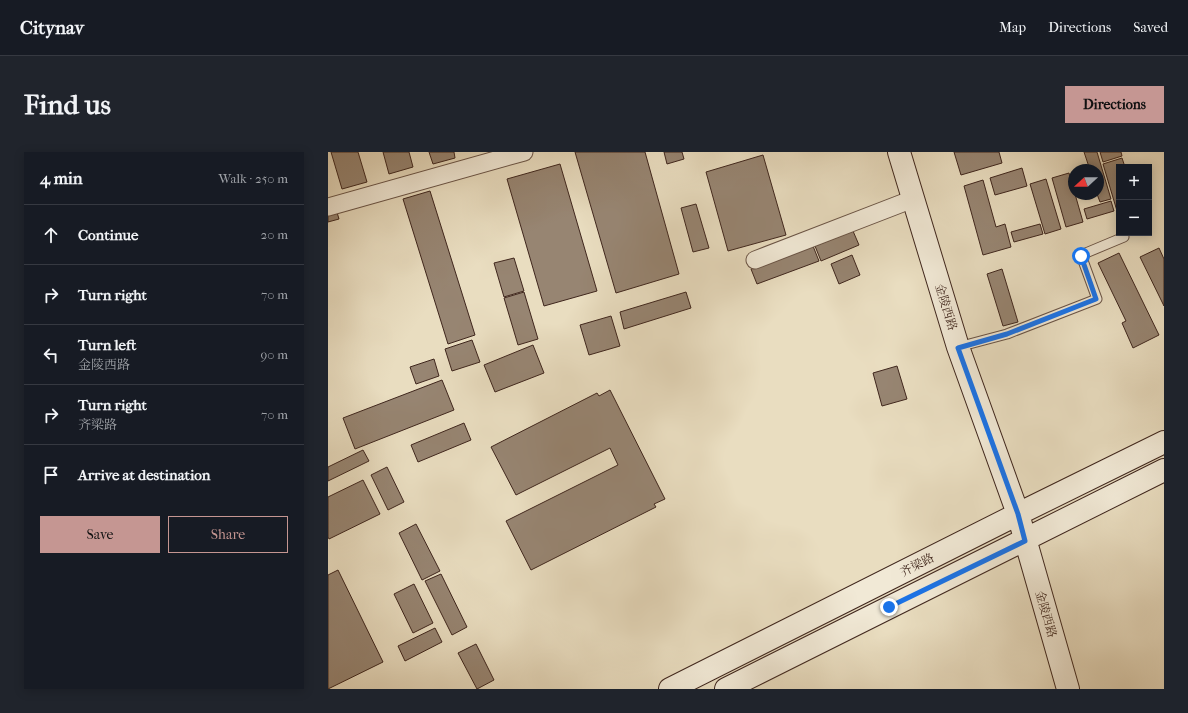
<!DOCTYPE html>
<meta charset="utf-8">
<style>
:root{--surface:#171b24;--page:#20242c;--text:#f1f3f6;--muted:#9ea1a6;--line:#363941;--accent:#c59692}
body{margin:0;font-family:"IM FELL French Canon","Noto Serif SC",serif;background:var(--page);color:var(--text)}
.controls{position:absolute;right:12px;top:12px;display:grid;overflow:hidden;border-radius:0px;box-shadow:0 2px 10px #0003}
.controls button{width:36px;height:36px;display:grid;place-items:center;padding:0;border:0;border-bottom:1px solid var(--line);background:var(--surface);color:var(--text);font:20px sans-serif}
.compass{position:absolute;left:740px;top:12px;width:36px;height:36px;border-radius:50%;background:var(--surface);box-shadow:0 2px 10px #0003;rotate:249deg}
.stop{position:absolute;width:12px;height:12px;margin:-9px;border:3px solid #1a73e8;border-radius:50%;background:#fff}
.stop.end{background:#1a73e8;border-color:#fff;box-shadow:0 1px 4px #0008}
.list{margin:0;padding:0;list-style:none}
h2{display:flex;justify-content:space-between;align-items:center;height:52px;margin:0;padding:0 16px;font-size:17px}
h2 small{font-size:13px;font-weight:400;color:var(--muted)}
.list li{display:grid;grid-template-columns:26px 1fr auto;gap:12px;align-items:center;box-sizing:border-box;height:60px;padding:0 16px;border-top:1px solid var(--line)}
.list b{display:block;font-size:15px;white-space:nowrap}
.list p{margin:0;font-size:13px;white-space:nowrap;color:var(--muted)}
.list em{font-size:13px;font-style:normal;color:var(--muted)}
.actions{display:flex;gap:8px;padding:12px 16px}
.actions a{flex:1;padding:9px 0;border:1px solid var(--accent);border-radius:0px;text-align:center;font-size:14px;color:var(--accent)}
.actions .main{background:var(--accent);color:#111}
.icon{flex:none;width:22px;height:22px;fill:none;stroke:currentColor;stroke-width:2;stroke-linecap:round;stroke-linejoin:round}
.map{position:relative;flex:none;width:836px;height:537px;overflow:hidden;border-radius:0px}
header{display:flex;align-items:center;gap:24px;box-sizing:border-box;height:56px;padding:0 20px;background:var(--surface);border-bottom:1px solid var(--line)}
header strong{font-size:19px}
nav{display:flex;gap:22px;margin-inline-start:auto;font-size:14px}
.intro{display:flex;align-items:center;justify-content:space-between;box-sizing:border-box;height:96px;padding:0 24px}
h1{margin:0;font-size:28px}
.button{padding:10px 18px;border-radius:0px;background:var(--accent);color:#111;font-size:14px;font-weight:700}
main{display:flex;gap:24px;padding:0 24px}
aside{flex:1;background:var(--surface);border-radius:0px;box-shadow:0 2px 10px #0003}
.map>svg:first-child{display:block}
.building{fill:#978572;stroke:#3f261d}
.lines{fill:none;stroke-linecap:round;stroke-linejoin:round}
.service-casing{stroke:#6a5446;stroke-width:11}
.minor-casing{stroke:#6a5446;stroke-width:19}
.secondary-casing{stroke:#3f261d;stroke-width:24}
.service{stroke:#f1e9d6;stroke-width:9}
.minor{stroke:#f1e9d6;stroke-width:17}
.secondary{stroke:#f1e9d6;stroke-width:22}
.route{stroke:#1a73e8;stroke-width:5}
.labels{text-anchor:middle;stroke-width:3.5;stroke-linejoin:round;paint-order:stroke}
.street-label{font-size:12px;fill:#3f261d;stroke:#f1e9d6}
</style>
<header>
<strong>Citynav</strong>
<nav><a>Map</a><a>Directions</a><a>Saved</a></nav>
</header>
<div class="intro"><h1>Find us</h1><a class="button">Directions</a></div>
<main>
<aside>
<h2>4 min<small>Walk · 250 m</small></h2>
<ul class="list">
<li><svg class="icon" aria-label="ahead" viewBox="0 0 24 24"><path d="M12 20V5M6 11l6-6 6 6"/></svg><div><b>Continue</b></div><em>20 m</em></li>
<li><svg class="icon" aria-label="right" viewBox="0 0 24 24"><path d="M7 20v-9h11M14 6l5 5-5 5"/></svg><div><b>Turn right</b></div><em>70 m</em></li>
<li><svg class="icon" aria-label="left" viewBox="0 0 24 24"><path d="M17 20v-9H6M10 6l-5 5 5 5"/></svg><div><b>Turn left</b><p>金陵西路</p></div><em>90 m</em></li>
<li><svg class="icon" aria-label="right" viewBox="0 0 24 24"><path d="M7 20v-9h11M14 6l5 5-5 5"/></svg><div><b>Turn right</b><p>齐梁路</p></div><em>70 m</em></li>
<li><svg class="icon" aria-label="arrive" viewBox="0 0 24 24"><path d="M6 21V4h12l-3 4 3 4H6"/></svg><div><b>Arrive at destination</b></div></li>
</ul>
<div class="actions"><a class="main">Save</a><a>Share</a></div>
</aside>
<div class="map">
<svg width="836" height="537" viewBox="0 0 836 537">
<rect width="100%" height="100%" fill="#e9ddc0"/>
<filter id="stains"><feTurbulence type="fractalNoise" baseFrequency=".005" numOctaves="4"/><feColorMatrix values="0 0 0 0 .2 0 0 0 0 .09 0 0 0 0 .02 0 0 0 .5 -.17"/></filter>
<radialGradient id="worn" r=".72"><stop offset=".6" stop-color="#630" stop-opacity="0"/><stop offset="1" stop-color="#630" stop-opacity=".3"/></radialGradient>
<path class="building" d="M3,0h27l9,30 -25,7z
M55,0h26l4,15 -24,7z
M101,0h25l1,6 -22,6z
M247,0h70l34,122 -63,19z
M336,0h18l2,7 -17,5z
M626,0h45l3,11 -41,12z
M756,0h13l14,47 -11,3 -3,-8 1,-24h-8z
M772,0h21l1,4 -19,6z
M435,3l23,80 -58,16 -22,-79z
M794,6l3,9h-6v44h-2l-14,-47z
M232,12l37,127 -53,15 -37,-127z
M694,16l5,18 -32,9 -5,-17z
M741,21l5,21h1l8,28 -17,5 -14,-49z
M718,27l15,50 -16,5 -15,-50z
M655,28l13,47 9,-3 6,23 -28,8 -19,-69z
M102,39l45,144 -27,9 -45,-145z
M783,49l3,10 -27,8 -3,-10z
M368,52l13,44 -16,4 -12,-44z
M8,57l3,10 -11,3v-11z
M712,72l3,10 -29,8 -3,-10z
M525,79l6,14 -38,16 -6,-15z
M485,94l6,15 -62,23 -6,-15z
M831,96l5,11v47l-24,-49z
M791,101l40,82 -26,13 -11,-25 4,-2 -28,-58z
M524,103l8,20 -21,9 -8,-20z
M186,106l10,33 -20,6 -10,-34z
M674,117l16,53 -15,4 -16,-52z
M196,140l14,47 -20,6 -14,-47z
M358,140l5,16 -67,21 -4,-17z
M283,164l9,30 -31,9 -9,-30z
M144,188l8,22 -28,9 -7,-22z
M205,193l11,28 -49,19 -11,-27z
M106,207l5,17 -23,8 -6,-17z
M569,214l10,33 -25,7 -9,-33z
M114,228l12,30 -99,39 -12,-31z
M282,238l55,109 -11,5 2,3 -125,63 -25,-49 112,-56 -8,-17 -94,47 -25,-48 106,-54 2,3z
M136,271l7,17 -53,22 -7,-17z
M35,298l6,11 -41,20v-14z
M59,315l17,35 -16,8 -17,-35z
M35,328l17,34 -51,25 -1,-2v-40z
M88,372l24,47 -18,9 -23,-47z
M10,418l45,92 -55,27v-114z
M113,422l26,53 -15,8 -27,-54z
M86,432l19,39 -20,10 -19,-39z
M107,476l7,14 -37,19 -7,-15z
M148,492l18,36 -17,9 -19,-36z"/>
<g class="lines">
<g class="service-casing">
<path id="service" d="M630,195l49,-13 90,-35 -16,-44 43,-18"/>
</g>
<g class="minor-casing">
<path id="minor" d="M0,55l196,-55
M427,108l158,-61"/>
</g>
<g class="secondary-casing">
<path id="secondary" d="M571,0l59,195 60,167 50,175
M342,537l348,-175 146,-72
M398,537c146,-74 293,-145 438,-219"/>
</g>
<use href="#service" class="service"/>
<use href="#minor" class="minor"/>
<use href="#secondary" class="secondary"/>
</g>
<g class="lines">
<path class="route" d="M561,455l136,-66 -7,-27 -60,-166 49,-14 89,-35 -15,-43"/>
</g>
<g class="labels">
<g class="street-label">
<text transform="translate(618 155) rotate(73)" y="4">金陵西路</text>
<text transform="translate(589 413) rotate(-27)" y="4">齐梁路</text>
<text transform="translate(718 462) rotate(74)" y="4">金陵西路</text>
</g>
</g>
<rect width="100%" height="100%" filter="url(#stains)"/>
<rect width="100%" height="100%" fill="url(#worn)"/>
</svg>
<div class="controls">
<button>+</button>
<button>−</button>
</div>
<svg class="compass" viewBox="-18 -18 36 36"><path d="M0-13l5 13h-10z" fill="#e53935"/><path d="M0 13l5-13h-10z" fill="#9ea1a6"/></svg>
<div class="stop" style="left:753px;top:104px"></div>
<div class="stop end" style="left:561px;top:455px"></div>
</div>
</main>
